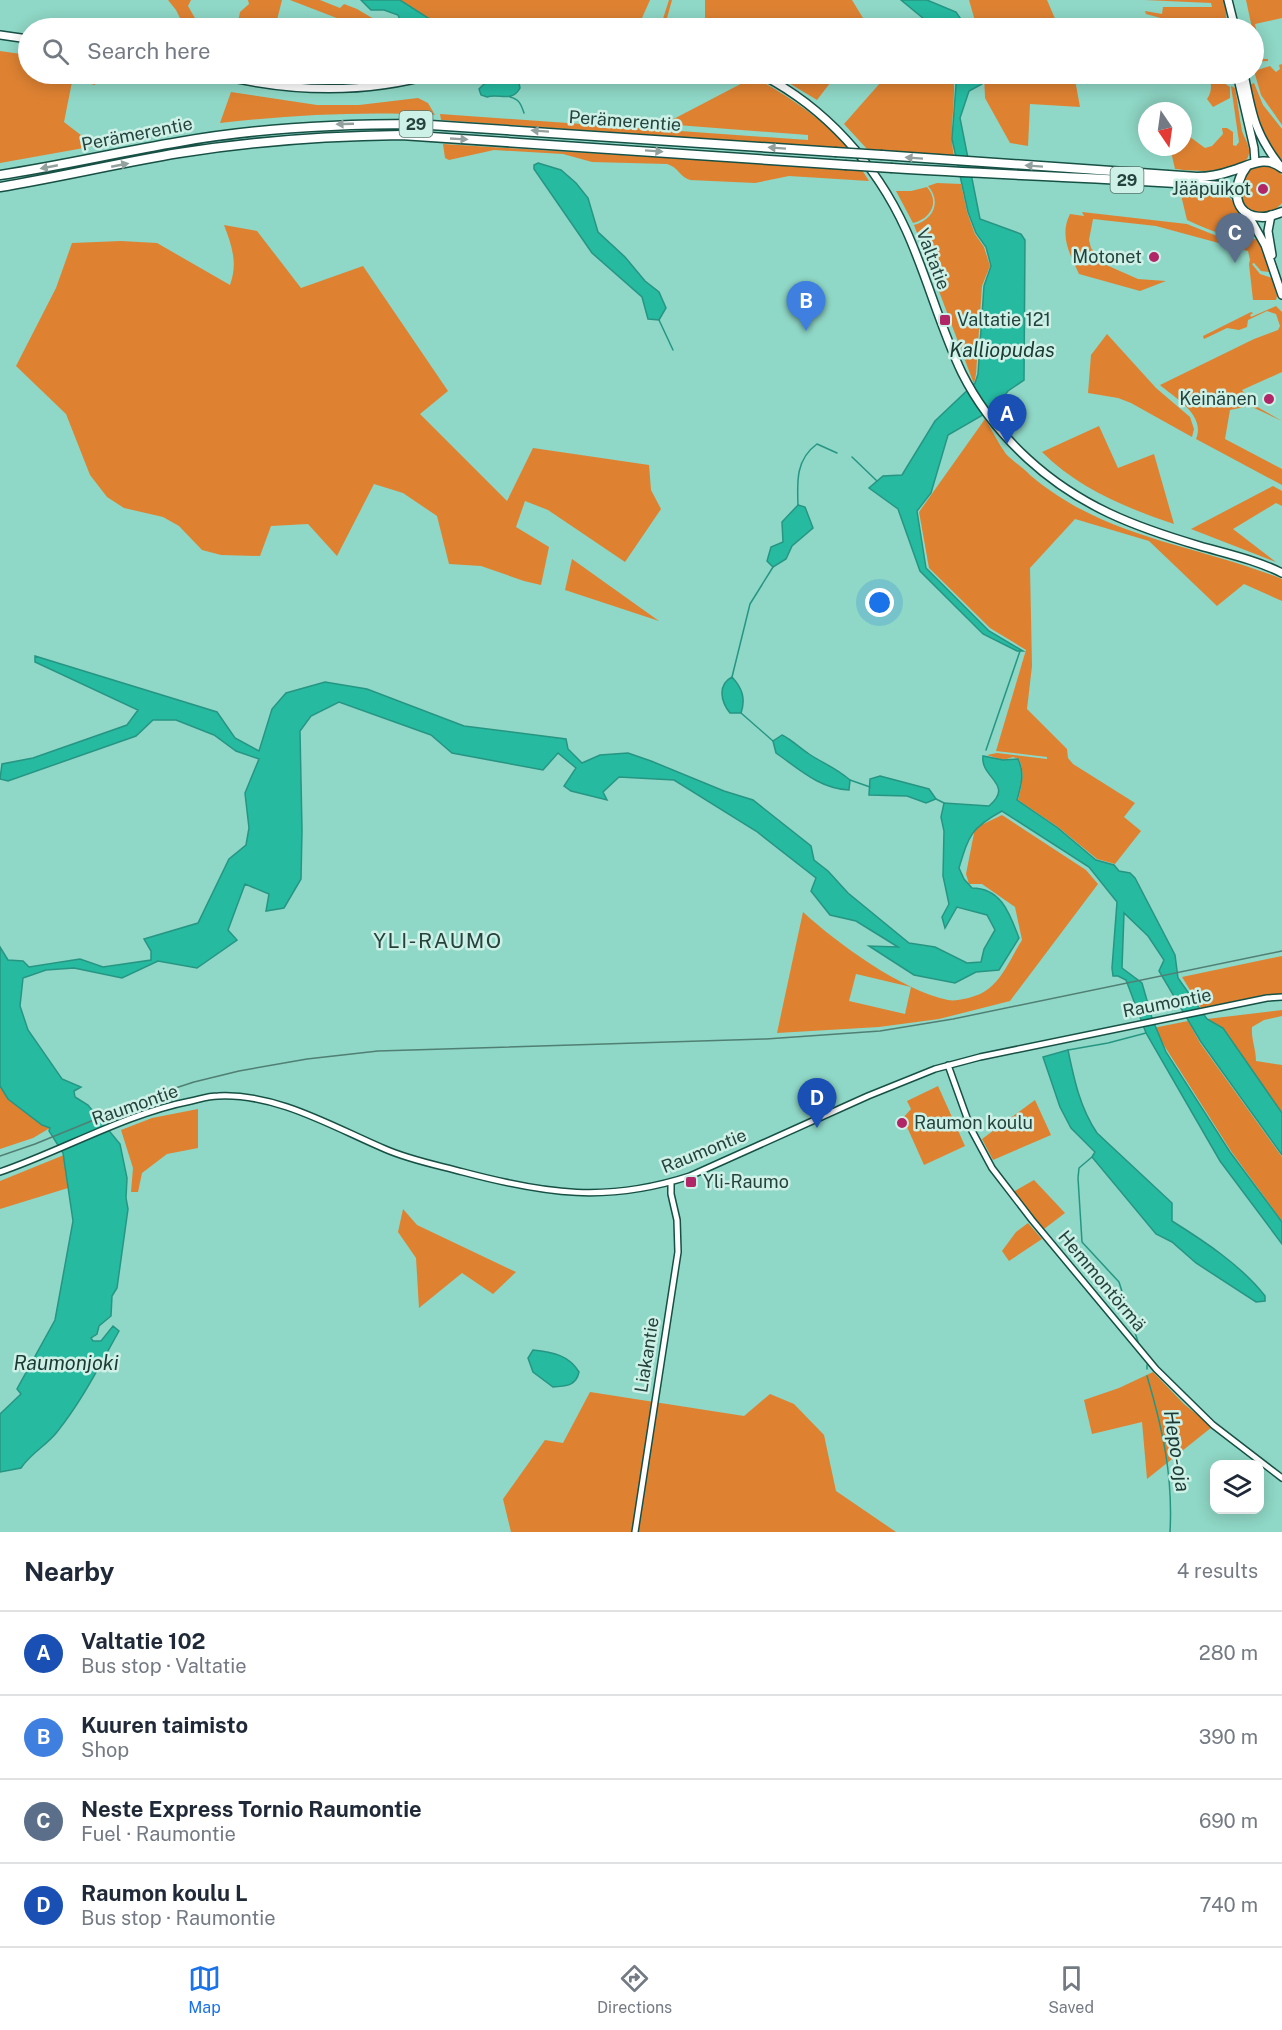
<!DOCTYPE html>
<meta charset="utf-8">
<style>
:root{--surface:#fff;--page:#f2f2f3;--text:#1f2937;--muted:#747a83;--line:#e0e1e3;--accent:#1a73e8}
body{margin:0;font-family:"Public Sans",sans-serif;background:var(--page);color:var(--text)}
.controls{position:absolute;right:18px;bottom:18px;display:grid;overflow:hidden;border-radius:12px;box-shadow:0 3px 15px #0003}
.controls button{width:54px;height:54px;display:grid;place-items:center;padding:0;border:0;border-bottom:2px solid var(--line);background:var(--surface);color:var(--text);font:30px sans-serif}
.compass{position:absolute;left:1138px;top:102px;width:54px;height:54px;border-radius:50%;background:var(--surface);box-shadow:0 3px 15px #0003;rotate:167deg}
.you{position:absolute;left:880px;top:603px;width:21px;height:21px;margin:-15px;border:4px solid #fff;border-radius:50%;background:#1a73e8;box-shadow:0 0 0 9px #1a73e833}
.badge{display:grid;place-items:center;width:39px;height:39px;border-radius:50%;background:var(--accent);color:#fff;font-size:20px;font-weight:700}
.pin{position:absolute;translate:-50% -50px;filter:drop-shadow(0 2px 3px #0008)}
.pin::after{content:'';position:absolute;top:32px;width:21px;height:18px;background:inherit;clip-path:polygon(0 0,100% 0,50% 100%)}
.list{margin:0;padding:0;list-style:none}
h2{display:flex;justify-content:space-between;align-items:center;height:78px;margin:0;padding:0 24px;font-size:26px}
h2 small{font-size:20px;font-weight:400;color:var(--muted)}
.list li{display:grid;grid-template-columns:39px 1fr auto;gap:18px;align-items:center;box-sizing:border-box;height:84px;padding:0 24px;border-top:2px solid var(--line)}
.list b{display:block;font-size:22px;white-space:nowrap}
.list p{margin:0;font-size:20px;white-space:nowrap;color:var(--muted)}
.list em{font-size:20px;font-style:normal;color:var(--muted)}
.icon{flex:none;width:33px;height:33px;fill:none;stroke:currentColor;stroke-width:2;stroke-linecap:round;stroke-linejoin:round}
.map{position:relative;flex:none;width:1282px;height:1532px;overflow:hidden}
.search{position:absolute;background:var(--surface);box-shadow:0 3px 15px #0003;left:18px;right:18px;top:18px;height:66px;display:flex;align-items:center;gap:15px;box-sizing:border-box;padding:0 21px;border-radius:33px;color:var(--muted);font-size:22px}
.sheet{height:414px;background:var(--surface)}
nav{display:flex;justify-content:space-around;align-items:center;box-sizing:border-box;height:84px;border-top:2px solid var(--line);background:var(--surface);font-size:16px;color:var(--muted)}
nav a{display:grid;justify-items:center;gap:3px}
nav .on{color:var(--accent)}
.map>svg:first-child{display:block}
.green{fill:#de8232;fill-rule:evenodd}
.water{fill:#26baa1;stroke:#269683;stroke-width:1.5}
.lines{fill:none;stroke-linecap:round;stroke-linejoin:round}
.stream{stroke:#269683;stroke-width:1.5}
.minor-casing{stroke:#175045;stroke-width:8}
.major-casing{stroke:#175045;stroke-width:10}
.highway-casing{stroke:#175045;stroke-width:11}
.minor{stroke:#fff;stroke-width:5}
.major{stroke:#fff;stroke-width:7}
.highway{stroke:#fff;stroke-width:8}
.rail{stroke:#507f74;stroke-width:1.5}
.highway-bridge-casing{stroke:#175045;stroke-width:11;stroke-linecap:butt}
.highway-bridge{stroke:#fff;stroke-width:8}
.oneway{fill:#92a19e}
.poi-dot{fill:#b02667;stroke:#cdf0e7;stroke-width:2}
.labels{text-anchor:middle;stroke-width:5;stroke-linejoin:round;paint-order:stroke}
.shield{fill:#cdf0e7;stroke:#57776f;stroke-width:1.5}
.shield-label{font-size:16px;font-weight:bold;fill:#25433c}
.street-label{font-size:18px;fill:#25433c;stroke:#cdf0e7}
.poi-label{font-size:18px;fill:#25433c;stroke:#cdf0e7;text-anchor:end}
.water-label{font-size:20px;font-style:italic;fill:#1c3932;stroke:#cdf0e7}
.quarter-label{font-size:21px;letter-spacing:1.5px;fill:#25433c;stroke:#cdf0e7}
</style>
<div class="map">
<svg width="1282" height="1532" viewBox="0 0 1282 1532">
<rect width="100%" height="100%" fill="#8fd7c6"/>
<path class="green" d="M168,0h23l-3,6 8,14 -2,8h-9l-9,-18z
M248,0h34l-7,28h-41l4,-6 2,-10 9,-8z
M290,0h30l20,8 4,-4 13,5 32,19h-45l3,-6z
M400,0h250l-12,27 -59,-3 -34,4h-105l-4,-5z
M669,0h3l-5,18 38,8v-26h147l17,28h-209z
M969,0h78l12,28h-82z
M1145,0h80l2,28h-50l-9,-8 -22,-6 -1,-3 17,3 1,-7h49l-1,-4z
M1246,0h36v18l-27,6 7,35h6v2l-14,1v-34h-2z
M0,51l28,4v19h69l-2,11 -15,-4 -8,1 -8,40 31,24 -95,17z
M1282,64v61l-21,-30 -7,-24 16,-5 6,6 4,-3 -1,-4z
M774,74h63l-20,26z
M888,74h65c4,27 -5,54 1,82l-87,-7 -23,-25z
M984,74h90l6,33 -50,-3 -2,42 -18,-3 -25,-45z
M1209,74h8l7,9 6,4v11l-17,9 -6,-8c6,-9 4,-16 2,-25z
M754,77c35,20 68,41 95,72l-408,-29 -1,-6 368,26v-5l-144,-11z
M1254,83l9,22 19,24v33c-21,-22 -27,-49 -33,-77z
M1231,86l4,2c3,14 4,29 7,43 2,7 8,14 7,22 -2,23 -59,18 -74,16l-5,-22h13v-12l3,-1 19,14 7,-2 11,-12 -1,-6h5l6,4v13l3,1 3,-4z
M231,92l86,13h42l59,-7 10,5 7,12c-73,-4 -143,0 -215,8z
M443,144l419,26 7,11 -80,-5 -34,7 -65,-3c-10,-3 -12,-13 -23,-16l-75,-2 -29,-8 -69,-4 -45,10 -4,-2z
M1267,165l8,3 7,7v28c-11,13 -32,13 -40,-3 -3,-6 -2,-13 -1,-19l12,-14z
M937,183l24,1 6,28 8,22 9,13 6,19 -8,20 -6,88 -2,10 -60,-159c19,-5 28,-23 14,-39z
M927,187c13,15 4,32 -14,36l-17,-32h15z
M1179,187c13,1 30,-1 42,4 10,4 30,34 36,44 -27,5 -46,-4 -70,-15z
M1082,212l105,12 35,14 34,1c8,6 12,22 13,33l-8,-1 -7,-8 -2,1 8,10 12,4 5,18 -1,4h-23l-4,-36 1,-4 -2,-9 -92,-25 -63,-7 -4,21 2,8 13,16 34,15 28,2 -26,10 -61,-17c-9,-20 -20,-38 -9,-60l14,2z
M224,225l33,6 44,57 62,-22 85,125 -28,23 87,87 26,-53 116,17 2,25 10,19 -36,53 -77,-52 -23,-9 -9,26 33,20 -8,38 -17,-4 -43,-15 -32,-2 -12,-48 -34,-23 -29,-9 -37,72 -29,-32 -37,2 -11,30 -39,-1 -19,-5 -23,-24 -16,-9 -39,-9 -17,-11 -17,-22 -24,-61 -50,-48 40,-78 16,-45 49,-2 36,2 73,42c8,-22 2,-39 -6,-60z
M1276,306l6,6v60l-40,18 10,14 30,17 -32,-15 -20,4 -5,29 57,30v16l-86,-46c10,-24 -21,-41 -36,-54l94,-46 24,-9 2,-4 -4,-12 -9,-3 -19,9 -1,7 -8,3 -12,-2 -23,11 -1,-3 48,-24 2,1 -3,2 1,2z
M1107,334l49,54 34,29 4,12 -2,8 -61,-34 -13,-5 -30,-5 3,-38z
M985,419c7,11 13,24 21,35 7,7 17,14 24,21 75,64 165,69 252,104v22l-38,-17 -27,22 -68,-65 -74,-22 -45,49 2,98 -5,43 40,40 1,9 5,6 62,39 -11,14 17,14 -26,33 -18,-5 -39,-32 -40,-27c4,-15 7,-27 1,-41l-6,-2 -10,3 -16,-5 10,-2 50,6v-2l-51,-6 30,-101 -36,-22 -61,-60 -10,-56z
M1099,426l19,42 36,-14 20,70c-48,-16 -96,-36 -132,-72z
M1273,486l9,5v15l-6,-3 -43,26 43,33 -85,-33z
M572,559l87,62 -94,-31z
M1002,815l84,55 12,14 -88,117 -71,18 -60,8 -102,6 26,-121c35,32 98,78 145,88 8,2 25,-3 32,-6 21,-10 30,-35 42,-54l-7,-33 -33,-23h-13l-3,-10 9,-46zM856,974l55,13 -6,27 -56,-13z
M1282,956v38h-14l-67,14 -19,-31z
M1282,1010v6l-18,4 -12,7c-1,12 4,22 4,34l26,4v48l-75,-94z
M1188,1021l12,22 82,114v64l-51,-70 -78,-123z
M0,1086l8,13 34,26 8,3 -17,10 -33,11z
M938,1086l27,60 -41,19 -21,-47 8,-9 -4,-8z
M1035,1100l16,35 -58,25 -11,-21z
M198,1109v39l-31,6 -25,19 -4,19h-7l2,-24 -12,-38 31,-12z
M64,1155l4,33 -68,21v-28z
M1034,1180l31,33 -21,16 -31,-37z
M403,1209l14,16 99,47 -23,22 -31,-21 -43,35 -3,-50 -18,-26z
M1028,1223l14,16 -33,22 -7,-10 14,-19z
M1153,1372l31,32 28,23 -65,52 -5,-57 -50,12 -8,-34 35,-12z
M590,1392l154,24 26,-22 24,10 30,31 12,56 60,41h-385l-8,-33 42,-59 18,3z"/>
<path class="water" d="M361,0h39l36,23 4,5h-28l-5,-5 -6,-1 -3,-7 -14,-5h-13z
M901,0h26l29,12 11,16h-32z
M505,74c8,1 14,6 15,14 -8,15 -21,5 -33,9l-6,-2 -2,-6 5,-5z
M954,74h28v10l-13,7 -9,27 20,101 41,15 4,6 -1,140 -16,11 -13,17 -47,27 -17,58 -14,18 9,57 63,63 34,20h-6l-34,-17 -63,-63 -22,-62 -29,-21 14,-12 19,-1 33,-54 40,-38 3,-9 6,-88 7,-20 -5,-19 -10,-14 -8,-21 -16,-73 4,-54z
M538,163l23,7 15,13 12,15 10,34 27,25 20,24 14,11 7,16 -7,12 -11,-1 -6,-22 -50,-44 -58,-84v-4z
M798,505l7,2 8,21 -21,18 -6,13 -13,8 -6,-6 4,-14 12,-5 -1,-20z
M35,656l182,56 18,26 24,13 13,-42 14,-16 39,-11 42,7 97,37 102,13 2,10 14,14 18,-8 28,-2 23,8 73,30 29,9 58,46 3,14 14,11 20,22 61,50 26,4 32,16 14,-1 3,-13 11,-19 -8,-15 -30,-8 -12,21 -3,-11 7,-13 -6,-28 1,-45 -3,-14 3,-14 45,3c26,-22 -9,-28 -6,-50l20,4 15,-1c7,14 3,27 -1,41l41,28 38,32 18,5 5,6 11,2 5,5 40,77 3,23 29,41 16,9 59,85v42l-81,-113 -42,-71 5,-11 -16,-24 -24,-23 -2,55 20,15 10,35 14,34 64,100 52,70v22l-62,-83 -74,-128 -20,-53 -8,-4h-5l-1,-8 5,-66 -28,-35 -87,-56c-31,17 -33,24 -43,57l5,11 8,9c30,0 38,27 47,50l-20,32 -23,2 -21,11 -41,-8 -45,-29 29,1 -42,-26 -26,-6 -19,-24 5,-13 -60,-47 -82,-51 -55,-3 -16,15 4,8 -36,-9 -7,-5 12,-18 -18,-15 -15,17 -91,-17 -21,-18 -92,-33 -28,14 -11,15 2,99 -1,49 -17,29 -18,3 3,-17 -24,-10 -17,46 9,10 -40,28 -39,-7 -36,17 -48,-10 -28,2 -23,8 -3,28 8,24 34,49 19,8 -7,4 1,6 13,8 32,39 7,34 -1,20 2,11 -11,79 -5,8 -1,20 -12,10 -2,8 -6,4 2,3h8l12,-15 6,5c-19,34 -37,70 -62,101 -10,13 -26,21 -36,36l-21,4v-58l21,-20 -4,-5 38,-69 18,-99 -10,-68 -14,-22 1,-3 -8,-3 -34,-26 -8,-13v-139l8,13 15,1 6,6 51,-8 23,8 48,-7v-9l-7,-12 54,-16 31,-64 17,-14 3,-17 -4,-35 14,-34 -23,-8 -22,-16 -38,-15h-23l-17,16 -128,45 -8,-2 2,-15 31,-6 94,-33 11,-15 -103,-48z
M732,677c10,11 14,21 9,36h-11c-9,-11 -13,-28 2,-36z
M782,735c10,5 18,13 27,19 15,10 26,13 41,26l-1,10c-29,-1 -50,-21 -73,-37l-3,-12z
M880,776l49,13 7,10 -10,4 -19,-7 -38,-1 1,-16z
M1068,1050c6,29 12,58 29,83l75,70v18c32,20 70,45 93,75v5l-9,1 -60,-39 -24,-21 -16,-8 -64,-77 3,-5 -24,-24 -11,-21 -17,-50z
M533,1350c19,2 36,5 46,22 -3,14 -13,14 -26,15l-20,-15 -5,-14z"/>
<g class="lines">
<path class="stream" d="M510,97c9,2 11,7 14,16
M659,320l14,30
M852,457l25,24
M798,505c-1,-24 -2,-46 19,-61l20,9
M732,677l18,-73 23,-37
M741,713l32,28
M986,750l34,-99
M850,780l20,7
M936,799l8,4
M1068,1050l40,-7 38,-10
M1092,1157l-13,11 -1,10 4,64 37,40 20,63
M1147,1365v4
M1147,1376c16,54 26,100 23,156"/>
<g class="minor-casing">
<path id="minor" d="M948,1065l23,64 21,39 40,52 124,149 57,56 69,53
M0,1172c64,-22 125,-58 191,-71 9,-2 18,-5 27,-5 59,-3 115,31 167,53 25,11 52,16 78,23 83,22 144,31 227,4l178,-80 67,-27 45,-12 287,-59 15,-1
M635,1532l43,-280 -1,-32 -6,-26v-11"/>
</g>
<g class="major-casing">
<path id="major" d="M1228,0l7,28
M0,35l28,4
M215,74c73,18 147,21 220,0
M760,74c65,33 116,90 146,156 21,46 34,97 56,143 16,32 40,62 66,86 51,47 107,68 172,87 28,8 56,14 82,27
M1237,74l17,74 1,14
M1244,74c8,40 10,58 36,92
M1247,213l18,32 17,50
M1271,215l-3,16 4,24"/>
</g>
<g class="highway-casing">
<path id="highway" d="M882,155l315,22c11,0 23,-2 34,-6 18,-5 34,-17 51,-3
M1247,166c-15,19 -16,51 16,51 6,0 13,-3 19,-5
M892,168c110,7 220,10 330,18l8,3 6,6
M0,175c60,-9 119,-23 179,-33 78,-14 156,-18 236,-18l420,28
M0,187c60,-10 119,-24 179,-34 74,-12 147,-17 222,-18l444,30"/>
</g>
<use href="#minor" class="minor"/>
<use href="#major" class="major"/>
<use href="#highway" class="highway"/>
<path class="rail" d="M0,1156l35,-12 125,-51 34,-11 45,-11 68,-12 71,-8 388,-12 114,-8 73,-12 329,-68"/>
<g class="highway-bridge-casing">
<path id="highway-bridge" d="M835,152l47,3
M845,165l47,3"/>
</g>
<use href="#highway-bridge" class="highway-bridge"/>
</g>
<defs><path id="oneway-solid" d="M-6-.8H1V-3.2L6.5 0L1 3.2V.8H-6Z" transform="scale(1.5)"/></defs>
<g class="oneway">
<use href="#oneway-solid" transform="translate(345 124) rotate(178)"/>
<use href="#oneway-solid" transform="translate(540 131) rotate(-176)"/>
<use href="#oneway-solid" transform="translate(459 139) rotate(3)"/>
<use href="#oneway-solid" transform="translate(777 148) rotate(-176)"/>
<use href="#oneway-solid" transform="translate(654 151) rotate(4)"/>
<use href="#oneway-solid" transform="translate(914 158) rotate(-176)"/>
<use href="#oneway-solid" transform="translate(120 165) rotate(-11)"/>
<use href="#oneway-solid" transform="translate(1034 166) rotate(-176)"/>
<use href="#oneway-solid" transform="translate(49 167) rotate(169)"/>
</g>
<g class="poi-dot">
<circle cx="1263" cy="189" r="6"/>
<circle cx="1154" cy="257" r="6"/>
<rect x="939" y="314" width="12" height="12" rx="3"/>
<circle cx="1269" cy="399" r="6"/>
<circle cx="902" cy="1123" r="6"/>
<rect x="685" y="1176" width="12" height="12" rx="3"/>
</g>
<g class="labels">
<g class="shield">
<rect x="399.5" y="111" width="33" height="26" rx="4.5"/>
<rect x="1110.5" y="167" width="33" height="26" rx="4.5"/>
</g>
<g class="shield-label">
<text x="416" y="130">29</text>
<text x="1127" y="186">29</text>
</g>
<g class="street-label">
<text transform="translate(625 121) rotate(4)" y="6">Perämerentie</text>
<text transform="translate(137 134) rotate(-11)" y="6">Perämerentie</text>
<text transform="translate(933 259) rotate(69)" y="6">Valtatie</text>
<text transform="translate(1167 1003) rotate(-11)" y="6">Raumontie</text>
<text transform="translate(135 1105) rotate(-19)" y="6">Raumontie</text>
<text transform="translate(704 1151) rotate(-22)" y="6">Raumontie</text>
<text transform="translate(1102 1281) rotate(50)" y="6">Hemmontörmä</text>
<text transform="translate(647 1355) rotate(-81)" y="6">Liakantie</text>
</g>
<g class="poi-label">
<text x="1251" y="195">Jääpuikot</text>
<text x="1142" y="263">Motonet</text>
<text x="957" y="326" text-anchor="start">Valtatie 121</text>
<text x="1257" y="405">Keinänen</text>
<text x="914" y="1129" text-anchor="start">Raumon koulu</text>
<text x="703" y="1188" text-anchor="start">Yli-Raumo</text>
</g>
<g class="water-label">
<text x="1002" y="357">Kalliopudas</text>
<text x="66" y="1370">Raumonjoki</text>
<text transform="translate(1177 1451) rotate(81)" y="7">Hepo-oja</text>
</g>
<g class="quarter-label">
<text x="438" y="948">YLI-RAUMO</text>
</g>
</g>
</svg>
<div class="controls">
<button><svg class="icon" aria-label="layers" viewBox="0 0 24 24"><path d="M12 4l9 5-9 5-9-5zM3 14l9 5 9-5"/></svg></button>
</div>
<svg class="compass" viewBox="-18 -18 36 36"><path d="M0-13l5 13h-10z" fill="#e53935"/><path d="M0 13l5-13h-10z" fill="#747a83"/></svg>
<div class="you"></div>
<div class="pin badge" style="left:1007px;top:444px;background:#1a4fb4">A</div>
<div class="pin badge" style="left:806px;top:331px;background:#3f7fe0">B</div>
<div class="pin badge" style="left:1235px;top:263px;background:#5c6f8a">C</div>
<div class="pin badge" style="left:817px;top:1128px;background:#1a4fb4">D</div>
<div class="search"><svg class="icon" aria-label="search" viewBox="0 0 24 24"><circle cx="10" cy="10" r="6"/><path d="M15 15l6 6"/></svg>Search here</div>
</div>
<section class="sheet">
<h2>Nearby<small>4 results</small></h2>
<ul class="list">
<li><span class="badge" style="background:#1a4fb4">A</span><div><b>Valtatie 102</b><p>Bus stop · Valtatie</p></div><em>280 m</em></li>
<li><span class="badge" style="background:#3f7fe0">B</span><div><b>Kuuren taimisto</b><p>Shop</p></div><em>390 m</em></li>
<li><span class="badge" style="background:#5c6f8a">C</span><div><b>Neste Express Tornio Raumontie</b><p>Fuel · Raumontie</p></div><em>690 m</em></li>
<li><span class="badge" style="background:#1a4fb4">D</span><div><b>Raumon koulu L</b><p>Bus stop · Raumontie</p></div><em>740 m</em></li>
</ul>
</section>
<nav>
<a class="on"><svg class="icon" aria-label="map" viewBox="0 0 24 24"><path d="M3 6l6-2 6 2 6-2v14l-6 2-6-2-6 2zM9 4v14M15 6v14"/></svg>Map</a>
<a><svg class="icon" aria-label="directions" viewBox="0 0 24 24"><path d="M12 3l9 9-9 9-9-9zM9 14v-3h6M13 9l2 2-2 2"/></svg>Directions</a>
<a><svg class="icon" aria-label="saved" viewBox="0 0 24 24"><path d="M7 4h10v16l-5-4-5 4z"/></svg>Saved</a>
</nav>
